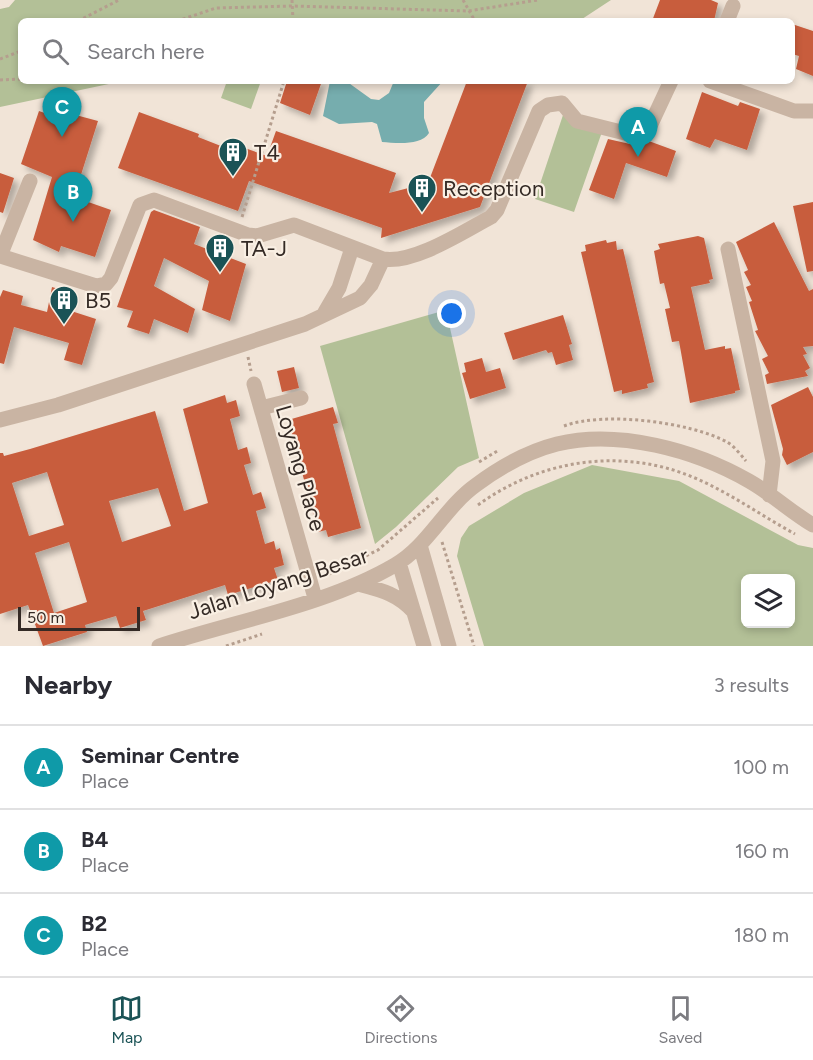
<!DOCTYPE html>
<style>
:root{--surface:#fff;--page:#f7f7f7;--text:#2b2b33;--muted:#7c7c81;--line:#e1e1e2;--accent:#1b5356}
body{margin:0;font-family:Figtree,sans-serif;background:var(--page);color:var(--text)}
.controls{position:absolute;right:18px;bottom:18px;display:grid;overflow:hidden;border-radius:9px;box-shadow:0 3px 9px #0003}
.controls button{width:54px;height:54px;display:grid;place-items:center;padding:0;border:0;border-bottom:2px solid var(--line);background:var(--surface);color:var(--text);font:30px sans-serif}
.scale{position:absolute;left:18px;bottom:15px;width:122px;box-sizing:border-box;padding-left:6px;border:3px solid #342a25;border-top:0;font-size:16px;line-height:21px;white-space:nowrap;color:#342a25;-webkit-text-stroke:4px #f9efe3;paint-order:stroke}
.you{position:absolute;left:452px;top:314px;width:21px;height:21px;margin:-15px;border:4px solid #fff;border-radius:50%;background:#1a73e8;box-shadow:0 0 0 9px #1a73e833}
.badge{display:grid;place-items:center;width:39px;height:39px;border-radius:50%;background:var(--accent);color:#fff;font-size:20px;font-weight:700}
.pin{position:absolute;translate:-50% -50px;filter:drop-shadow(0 2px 3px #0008)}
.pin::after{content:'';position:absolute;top:32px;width:21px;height:18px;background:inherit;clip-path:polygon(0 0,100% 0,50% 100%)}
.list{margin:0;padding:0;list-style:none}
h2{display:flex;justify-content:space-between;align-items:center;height:78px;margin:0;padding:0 24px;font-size:26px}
h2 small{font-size:20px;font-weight:400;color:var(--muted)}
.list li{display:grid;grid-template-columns:39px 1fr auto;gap:18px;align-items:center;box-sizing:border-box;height:84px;padding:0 24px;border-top:2px solid var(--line)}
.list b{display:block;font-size:22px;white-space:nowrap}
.list p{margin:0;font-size:20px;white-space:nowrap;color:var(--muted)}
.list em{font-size:20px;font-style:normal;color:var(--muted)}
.icon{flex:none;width:33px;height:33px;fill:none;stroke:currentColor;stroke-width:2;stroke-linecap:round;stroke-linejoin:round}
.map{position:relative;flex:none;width:813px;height:646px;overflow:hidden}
.search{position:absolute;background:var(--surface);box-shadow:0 3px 9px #0003;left:18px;right:18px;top:18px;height:66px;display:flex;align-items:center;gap:15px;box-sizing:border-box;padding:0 21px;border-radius:9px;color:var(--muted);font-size:22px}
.sheet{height:330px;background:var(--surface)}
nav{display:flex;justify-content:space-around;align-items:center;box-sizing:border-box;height:84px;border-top:2px solid var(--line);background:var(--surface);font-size:16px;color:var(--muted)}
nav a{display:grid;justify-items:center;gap:3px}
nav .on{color:var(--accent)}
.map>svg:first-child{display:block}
.green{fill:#b3c097;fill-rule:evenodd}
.water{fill:#76adae}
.building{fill:#c85d3e;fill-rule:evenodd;filter:url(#shadow)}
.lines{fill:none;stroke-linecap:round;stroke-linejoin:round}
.path{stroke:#b59e8e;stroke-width:3;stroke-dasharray:3 3;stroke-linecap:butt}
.minor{stroke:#c9b4a3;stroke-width:15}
.labels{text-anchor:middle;stroke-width:4.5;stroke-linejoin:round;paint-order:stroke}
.poi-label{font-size:22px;fill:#342a25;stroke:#f9efe3;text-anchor:start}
.street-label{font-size:22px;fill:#342a25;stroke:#f9efe3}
</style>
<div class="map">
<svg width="813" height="646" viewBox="0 0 813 646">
<defs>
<filter id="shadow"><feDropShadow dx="5" dy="5" stdDeviation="3" flood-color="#0004"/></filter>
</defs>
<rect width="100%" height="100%" fill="#f1e4d7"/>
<path class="green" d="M15,0h596l-32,21 -318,-2 -240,2v60h102l-123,26v-98l9,-2z
M227,81h34l-10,28 -30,-11z
M563,115l40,14 -29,83 -39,-13z
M446,310l33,148 -21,9 -62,60 -21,17 -55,-198z
M592,465l87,16 119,64 15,3v98h-329l-27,-90 4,-18 8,-12 55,-33zM746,578h44v46h-44z"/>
<path class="water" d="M330,81h16l25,18 8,1 10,-7 5,-12h49l-19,21v16l5,15c-8,13 -33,10 -47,9l-5,-18 -5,-2 -33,2 -16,-8z"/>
<path class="building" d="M660,0h51l7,3 -4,18h-62z
M792,24l21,7v45l-17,-7 3,-13 -7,-2z
M287,81h35l-12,34 -30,-12z
M467,81h61l-48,126 -99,31 1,-10 -133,-47 -11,30 -120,-43 21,-56 60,22 -1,3 28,11 2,-6 39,14 9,-25 120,42 -7,20 39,-10z
M702,92l36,14 2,-4 20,7 -13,41 -32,-11 -5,9 -24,-9z
M39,111l28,10 5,-7 26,7 -24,76 37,13 -16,47 -34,-11 -2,6 -26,-12 19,-63 -31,-13z
M608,139l22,5 16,-4 30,11 -9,26 -41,-14 -12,36 -25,-9z
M0,173l14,5 -11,35 -3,-1z
M813,202v69l-6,1 -14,-66z
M154,210l46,17 -6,17 52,20 -16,57 -28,-11 7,-29 -45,-23 -10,28 41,23 -7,24 -34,-14 -5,15 -22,-7 6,-16 -16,-4 34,-95z
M774,222l35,69 4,-2v57l-10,1 4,7 -4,1 7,13 -5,3 3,5 -41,8 -2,-9 4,-2 -7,-14 6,-3 -13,-25 3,-1 -9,-28 3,-1 -6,-14 5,-2 -7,-13 4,-2 -12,-28z
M698,236l6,2 9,41 -4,1 1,3 -19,4 14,63 20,-4v3l6,-1 9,42 -5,1v2l-45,10 -11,-62 -7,1 -7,-33 5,-1 -6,-25 -4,1 -6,-33 6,-2 -2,-5z
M606,240l1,3 9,-2 1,9 6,-1 31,133 -7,2 1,4 -26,6v-4l-8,2 -33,-140 5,-1 -1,-6z
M52,287l20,6 -7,16 31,10 -14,46 -18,-5 5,-17 -55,-16 -10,37 -4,-1v-66l3,-7 20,6 -2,9 26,7z
M563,315l9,29 -3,1 4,15 -17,5 -4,-13 -4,1 -2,-3 -33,10 -9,-27z
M482,358l4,14 14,-4 6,20 -36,11 -8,-26 4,-1 -2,-9z
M294,367l5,21 -17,4 -5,-21z
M808,387l5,10v55l-26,13 -5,-10 1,-6 -12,-44z
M225,395l2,8 9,-3 4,16 -10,3 8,31 9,-3 4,16 -7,2 9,30 8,-3 5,16 -10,3 9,33 9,-3 2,9 4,-2 4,17 -10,3 4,12 -50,15 -3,-10 -82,26 3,9 -26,8 -4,-12 -31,9 2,7 -44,14 -15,-41 -28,9v-161h3l1,3 26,-7 125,-38 29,100 24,-8 -25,-94zM47,472l17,53 -35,11 -17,-53zM158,488l13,38 -49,16 -13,-41zM69,542l18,60 -33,11 -19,-60z
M333,407l5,16 -5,1 28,104 -33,9 -2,-7 -8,2 -30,-112z"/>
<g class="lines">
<path class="path" d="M292,0l1,21
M463,0l12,21
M78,21l41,-21
M177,21l39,-13 77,-2 175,5 70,-11
M0,59l21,-8
M0,80l21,-1
M242,217l42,-136
M248,357l3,14
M564,426c39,-15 126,-4 163,16 7,4 14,13 19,19
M479,462l20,-12
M478,505c63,-46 145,-58 217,-27 35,15 67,38 100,56
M442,542l32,104
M323,577l55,-27 60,-52
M226,646l36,-12"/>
<path class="minor" d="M727,21l6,-15
M710,81l84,30h19
M30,181l-30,75 96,30 10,-2 5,-6 29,-73 14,-5 94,35 9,1 37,-11 89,34c31,5 80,-27 108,-42l6,-7 42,-99 9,-6 14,-2 15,18 52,13 11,-2 10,-6 21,-45
M728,249l45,212 -4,34
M325,312l14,-24 13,-40
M254,384l61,214
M261,408l40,-10
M0,420l58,-15 247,-81 55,-26 11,-13 12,-26
M420,545l29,101
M399,563l25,83
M358,584c23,6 40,10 56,28
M159,646c76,-25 168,-41 236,-81 33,-19 50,-58 81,-80 23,-17 53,-34 81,-41 61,-15 138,6 192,37 23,13 42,31 64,44"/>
</g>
<defs>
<g id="building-pin" transform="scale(1.5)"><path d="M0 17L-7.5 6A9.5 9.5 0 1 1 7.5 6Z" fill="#1b5356" stroke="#f9efe3"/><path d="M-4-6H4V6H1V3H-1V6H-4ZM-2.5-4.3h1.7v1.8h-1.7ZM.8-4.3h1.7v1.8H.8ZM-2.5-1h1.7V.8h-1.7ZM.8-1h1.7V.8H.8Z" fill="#fff"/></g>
</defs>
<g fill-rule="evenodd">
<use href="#building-pin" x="233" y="152"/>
<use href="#building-pin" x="422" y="188"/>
<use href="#building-pin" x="220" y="248"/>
<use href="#building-pin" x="64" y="300"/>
</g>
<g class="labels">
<g class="poi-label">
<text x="254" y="160">T4</text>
<text x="443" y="196">Reception</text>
<text x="241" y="256">TA-J</text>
<text x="85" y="308">B5</text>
</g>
<g class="street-label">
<text transform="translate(301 468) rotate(74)" y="8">Loyang Place</text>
<text transform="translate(278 583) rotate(-18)" y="8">Jalan Loyang Besar</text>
</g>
</g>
</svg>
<div class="controls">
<button><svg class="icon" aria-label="layers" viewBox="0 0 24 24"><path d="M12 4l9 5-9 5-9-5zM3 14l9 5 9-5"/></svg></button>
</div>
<div class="scale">50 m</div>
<div class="you"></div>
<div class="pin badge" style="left:638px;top:157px;background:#0f9aa8">A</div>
<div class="pin badge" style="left:73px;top:222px;background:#0f9aa8">B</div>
<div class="pin badge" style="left:62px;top:137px;background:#0f9aa8">C</div>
<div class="search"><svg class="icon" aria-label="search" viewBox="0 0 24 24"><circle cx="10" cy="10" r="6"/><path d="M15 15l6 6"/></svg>Search here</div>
</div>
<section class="sheet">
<h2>Nearby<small>3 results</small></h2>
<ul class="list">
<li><span class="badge" style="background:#0f9aa8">A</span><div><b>Seminar Centre</b><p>Place</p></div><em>100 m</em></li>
<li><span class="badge" style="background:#0f9aa8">B</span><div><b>B4</b><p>Place</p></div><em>160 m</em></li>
<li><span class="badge" style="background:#0f9aa8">C</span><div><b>B2</b><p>Place</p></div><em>180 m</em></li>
</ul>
</section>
<nav>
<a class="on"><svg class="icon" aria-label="map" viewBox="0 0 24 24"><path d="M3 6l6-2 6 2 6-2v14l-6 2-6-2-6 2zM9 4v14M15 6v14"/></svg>Map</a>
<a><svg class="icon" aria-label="directions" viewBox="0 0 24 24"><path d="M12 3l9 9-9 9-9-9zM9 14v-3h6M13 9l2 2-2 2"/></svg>Directions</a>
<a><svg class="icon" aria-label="saved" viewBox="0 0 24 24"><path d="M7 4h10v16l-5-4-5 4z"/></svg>Saved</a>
</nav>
